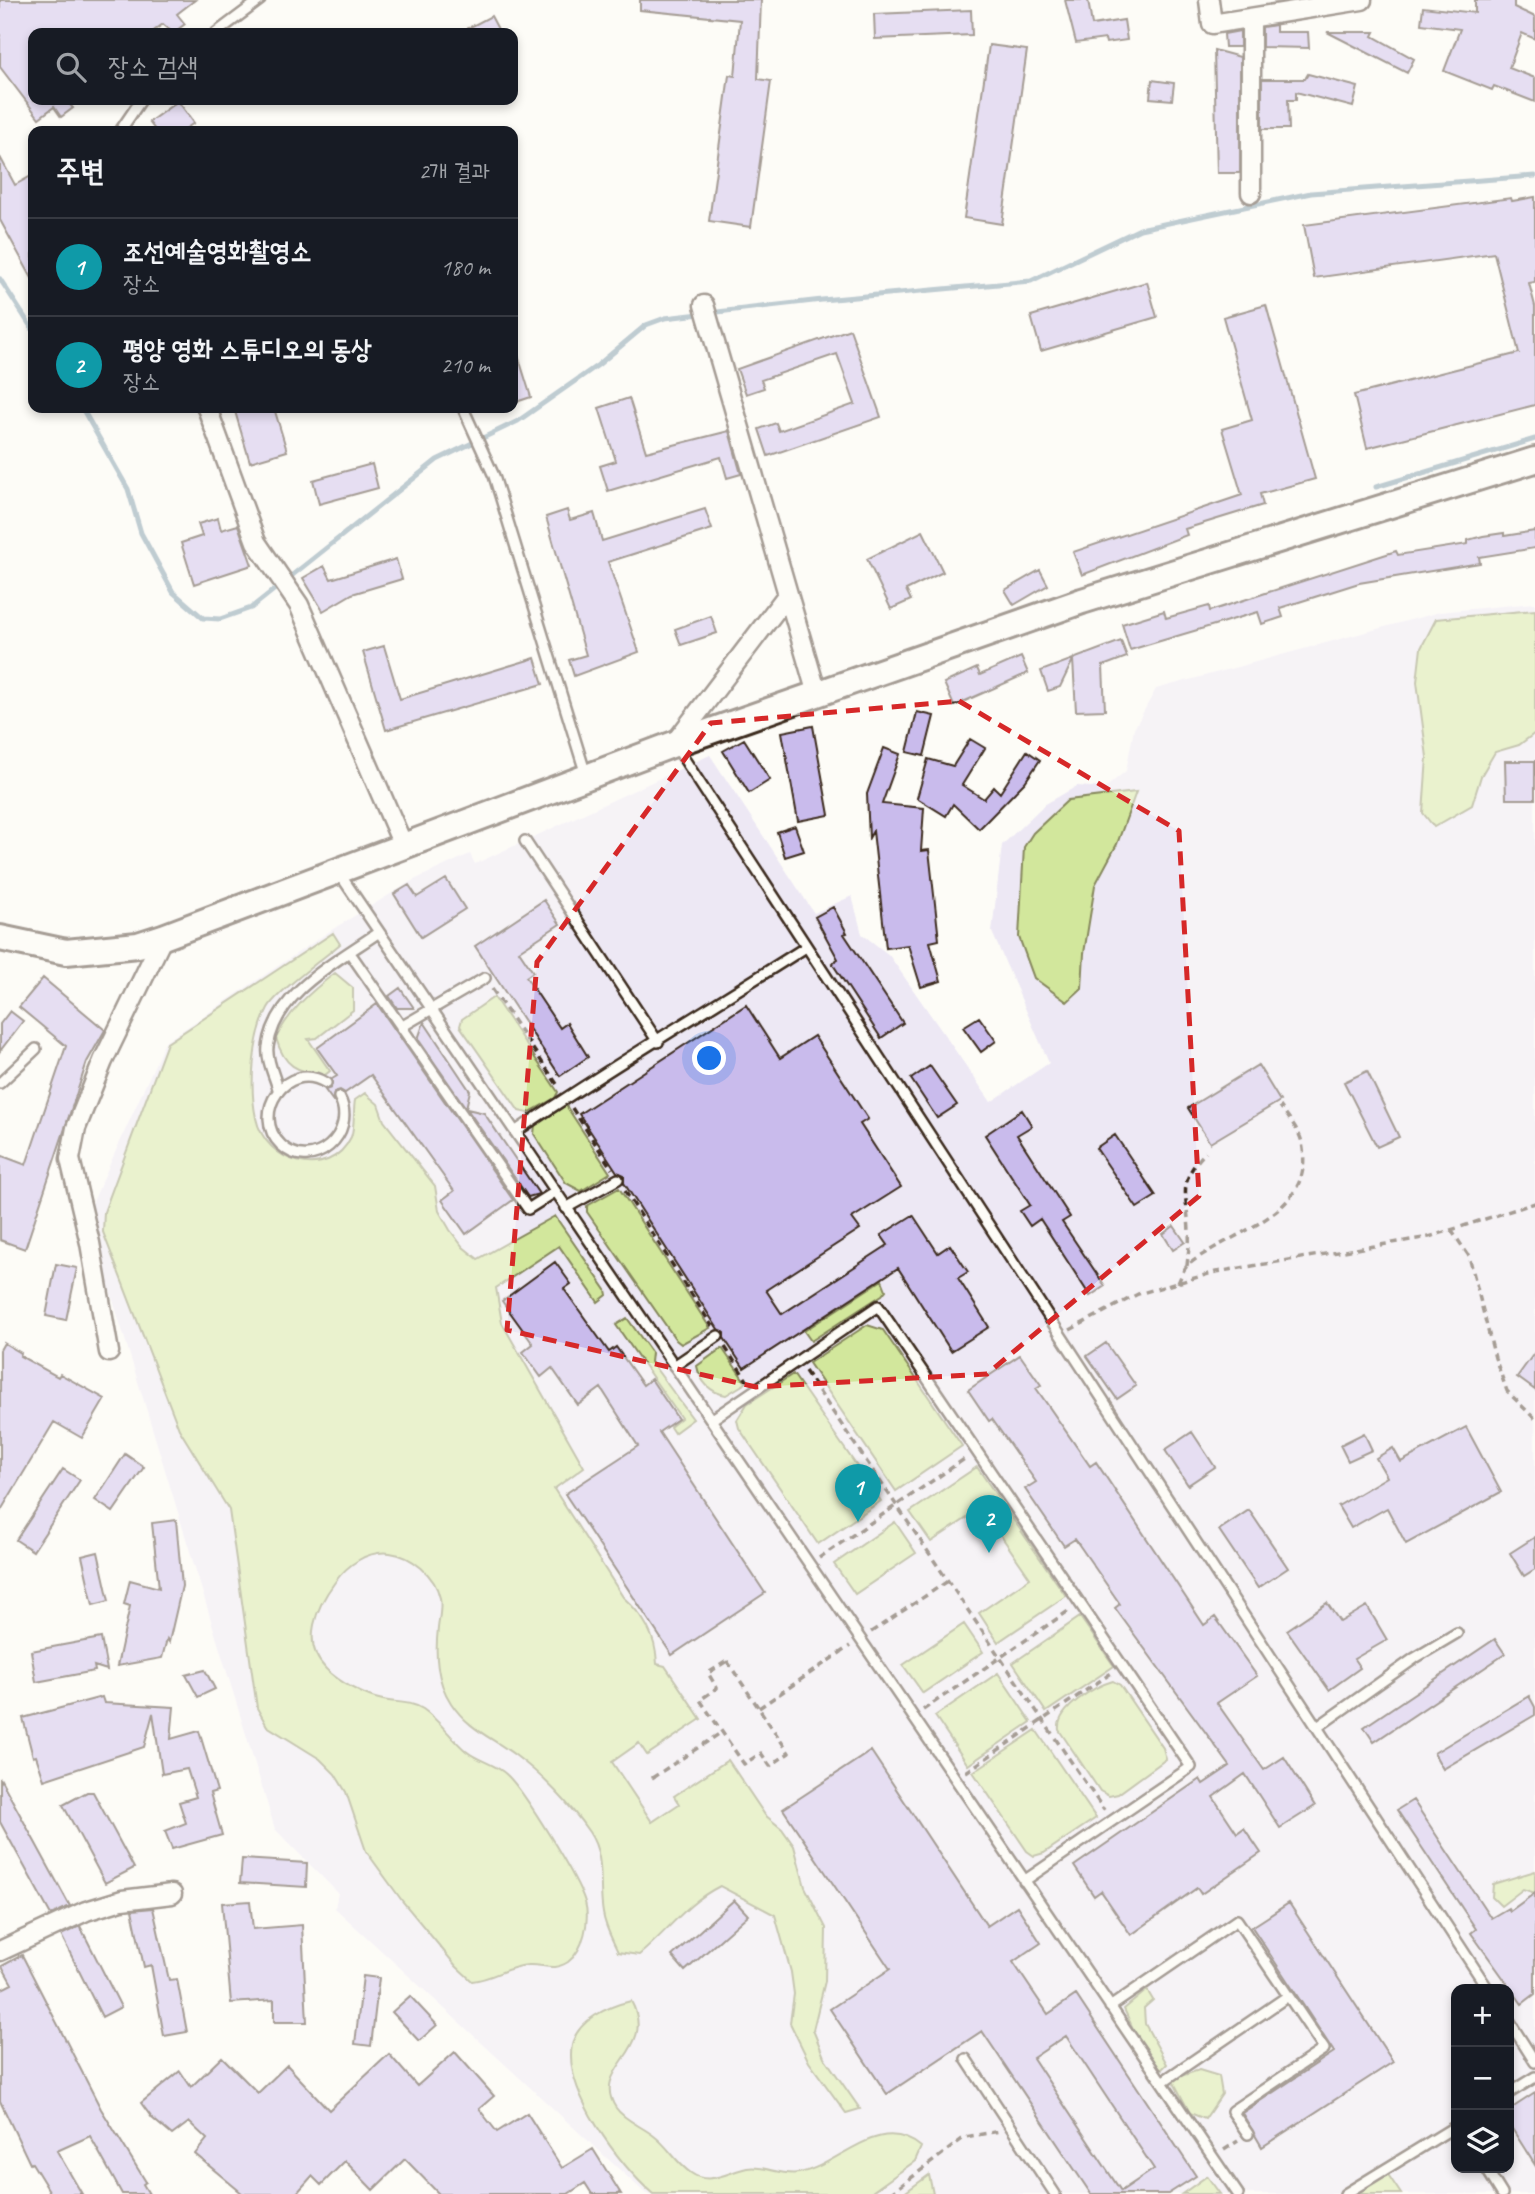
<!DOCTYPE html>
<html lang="ko">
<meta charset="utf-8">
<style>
:root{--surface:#171b24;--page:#242831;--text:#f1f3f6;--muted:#9ea1a6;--line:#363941;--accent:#0f766e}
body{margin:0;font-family:Caveat,"Poor Story",sans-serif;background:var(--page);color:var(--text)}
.controls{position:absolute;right:21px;bottom:21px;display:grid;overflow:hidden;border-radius:14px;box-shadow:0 4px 10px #0003}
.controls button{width:63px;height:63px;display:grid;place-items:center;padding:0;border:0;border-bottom:2px solid var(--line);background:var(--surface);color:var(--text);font:35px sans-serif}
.you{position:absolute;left:710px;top:1059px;width:24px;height:24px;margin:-18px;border:5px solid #fff;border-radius:50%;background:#1a73e8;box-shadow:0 0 0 10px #1a73e833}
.badge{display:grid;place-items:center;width:46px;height:46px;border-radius:50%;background:var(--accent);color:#fff;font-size:23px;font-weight:700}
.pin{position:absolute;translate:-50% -58px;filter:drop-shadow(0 2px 4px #0008)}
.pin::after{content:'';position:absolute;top:37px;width:24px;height:21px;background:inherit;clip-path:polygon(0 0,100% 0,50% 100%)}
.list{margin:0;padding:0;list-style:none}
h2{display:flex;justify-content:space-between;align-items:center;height:91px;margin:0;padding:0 28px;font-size:30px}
h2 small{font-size:23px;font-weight:400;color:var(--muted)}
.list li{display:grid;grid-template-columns:46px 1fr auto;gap:21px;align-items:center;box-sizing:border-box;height:98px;padding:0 28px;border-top:2px solid var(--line)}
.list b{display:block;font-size:26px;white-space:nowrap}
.list p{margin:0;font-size:23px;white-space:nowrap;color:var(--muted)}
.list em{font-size:23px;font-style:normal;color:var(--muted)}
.icon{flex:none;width:38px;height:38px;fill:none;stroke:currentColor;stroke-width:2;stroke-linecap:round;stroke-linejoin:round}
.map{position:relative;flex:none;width:1535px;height:2194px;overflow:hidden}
.search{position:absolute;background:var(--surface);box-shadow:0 4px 10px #0003;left:28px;top:28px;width:490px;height:77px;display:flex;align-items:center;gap:18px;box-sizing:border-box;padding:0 24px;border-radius:14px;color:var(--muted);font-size:26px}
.panel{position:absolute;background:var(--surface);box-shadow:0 4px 10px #0003;left:28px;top:126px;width:490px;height:287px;border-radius:14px}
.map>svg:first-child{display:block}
.built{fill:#ede8f4;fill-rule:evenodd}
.green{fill:#d2e79c;stroke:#86885d;stroke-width:2}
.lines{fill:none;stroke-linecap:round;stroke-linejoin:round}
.stream{stroke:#7392a2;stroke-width:5}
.building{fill:#c9bbec;stroke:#3b2a1e;stroke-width:2;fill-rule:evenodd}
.lane-casing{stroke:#3b2a1e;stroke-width:14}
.street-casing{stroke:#3b2a1e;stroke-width:23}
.secondary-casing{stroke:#3b2a1e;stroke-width:30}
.path{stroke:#3b2a1e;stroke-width:3.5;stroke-dasharray:7 5;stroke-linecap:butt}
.lane{stroke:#fdfcf7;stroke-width:9}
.street{stroke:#fdfcf7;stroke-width:18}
.secondary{stroke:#fdfcf7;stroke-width:24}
.marked{fill:none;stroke:#d62828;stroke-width:5;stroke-dasharray:14 9;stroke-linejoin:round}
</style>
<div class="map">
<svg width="1535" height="2194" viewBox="0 0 1535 2194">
<rect width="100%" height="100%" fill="#fdfcf7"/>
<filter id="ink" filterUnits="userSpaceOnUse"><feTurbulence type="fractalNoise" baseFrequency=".0143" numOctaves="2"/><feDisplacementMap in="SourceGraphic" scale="14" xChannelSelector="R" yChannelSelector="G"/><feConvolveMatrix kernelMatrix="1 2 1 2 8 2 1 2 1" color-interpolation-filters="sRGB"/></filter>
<g filter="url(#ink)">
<path class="built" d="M1535,603v1591h-889l-311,-286 3,-15 -63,-64 -188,-614 78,-173 168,-113 79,-48 58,-27 5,10 235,-109 104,158 38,-17 10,38 27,21 102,147 58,-39 -57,-131 10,-87 42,-40 33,-19 28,2 21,-17 8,-42 22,-40 284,-77zM1456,1989h53v179h-53z"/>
<path class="green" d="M1535,610v123l-16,12 -24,7 -14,24 -9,29 -38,22 -11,-14 4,-56 -10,-75 4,-34 15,-29z
M1136,792l-19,52 -22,41 -11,68 -2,35 -15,14 -33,-24 -15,-41 5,-90 9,-14 35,-33z
M333,933l7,11c-16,14 -63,48 -72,64 -15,28 -19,78 -12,110 9,45 73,65 95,19 4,-10 2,-26 4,-37l10,-7 13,11 6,17 51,65 4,25 11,19 13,17 15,12 77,-43 51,74 1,5 -9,7 -39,-56 -63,42 6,35 82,144 -30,22 69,108c21,19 33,39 34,67l8,2 36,53 -54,36 -8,-12 -27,19 40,60 27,-18 -5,-8 54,-36 37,55 17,14 12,17 11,41 21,41 -1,53 -12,49 11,27 36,52 -14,4 -37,-51 -19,-39 4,-29 -3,-22 -16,-57 -55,-29c-34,17 -53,46 -81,69l-21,-3c-6,-13 -13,-25 -15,-39 -5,-28 3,-56 -14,-81 -19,-28 -47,-57 -74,-77 -24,-18 -47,-26 -64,-52 -15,-23 -16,-49 -13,-75 1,-9 4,-21 2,-30 -5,-23 -28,-42 -50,-45 -22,-3 -43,12 -55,29 -18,24 -35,61 -9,87 12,12 39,28 57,31 14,3 27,1 40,9 16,11 28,29 43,42 12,10 30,13 41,24 18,17 71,104 78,127 5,18 -1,48 -17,60 -16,10 -24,2 -40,3 -20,1 -35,14 -56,16l-16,-15 -53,-64 -37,-51 -20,-59 -11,-18 -15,-15 -53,-33 -10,-18 -28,-198 -50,-81 -76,-197 1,-20 63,-169z
M335,973l18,15v22l-36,28 -9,1 22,32 -5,4c-29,-3 -41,-9 -49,-37 14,-28 34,-46 59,-65z
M494,997l64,95 -3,6 -27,15 -9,-2 -59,-85 2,-7z
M565,1104l45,69 -29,18 -15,-8 -32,-49 1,-9z
M619,1188l91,140 -29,16 -5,-4 -89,-128v-6z
M882,1280l4,10 -4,5 -71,46 -7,-10z
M627,1318l25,35 -1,9 42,57 -19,14 -4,-6 11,-9 -65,-93z
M867,1325l16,5 79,116 -66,45 -87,-128z
M722,1348l24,35 -20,12c-15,-2 -26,-13 -29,-29z
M793,1374l88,127 -63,43 -79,-116 -2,-8 10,-16z
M977,1467l89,129 -68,46 -19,-29 51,-35 -48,-70 -51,34 -21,-30z
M895,1522l21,31 -61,41 -21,-30z
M1080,1617l34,49 -68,46 -33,-49z
M964,1624l19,28 -60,41 -20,-28z
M998,1673l33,49 -63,43 -33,-49z
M1113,1681l7,4 43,63 3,11 -48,35 -9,2 -9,-5 -41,-61c-3,-21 36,-44 54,-49z
M1036,1730l60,88 -52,35 -10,3 -7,-5 -54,-79z
M1535,1871v22l-12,-4 -22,17 -9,-9 1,-13z
M1147,1990l6,10 -9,8 1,16 22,40 -6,6 -21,-26 -16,-35z
M631,2001c28,51 -42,66 -15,107 8,12 27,19 38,28 15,11 21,26 37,37 18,13 37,-1 56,-5 18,-3 33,8 52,5 40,-7 80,-61 122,-26l-6,14 -46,33h-216c-33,-28 -90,-104 -81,-149 5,-25 37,-39 59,-44z
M1199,2070l20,6 3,18 -17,25 -15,-6 -18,-34z
M1387,2173l14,21h-47z
M929,2175l4,19h-30z
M1207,2176l13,18h-38z"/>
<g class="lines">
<path class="stream" d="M0,279l33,51
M82,408l46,81 13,44 32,59 30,26 17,1 31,-11 186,-148 81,-39 80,-56 48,-40 19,-7 157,-18 209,-19 109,-52 171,-36 224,-17
M1376,487l159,-48"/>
</g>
<path class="building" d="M0,0h195l-18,14 8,10 -12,9 -10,-9 -12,9h-118v67h33l7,8 -12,9 -7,-10 -15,11 -39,-51z
M640,0h121l-3,79 13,2 -20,146 -42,-6 20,-146 6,1 5,-56 -100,-10z
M1065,0h23l4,25 32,-5 3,20 -21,3 -1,-4 -29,4z
M1475,0h39v7l21,10v22l-13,-6 -13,35 26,10v24l-41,-16 -2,4 -48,-19 16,-42 -39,-5 2,-17 52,6z
M971,10l1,25 -97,4 -1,-25z
M491,16l9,17h-41z
M1276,25v7h32l1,16 -47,-1v-20z
M1240,31v16h-15l-1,-13z
M1327,32h48l-2,4 41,23 -7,14z
M989,45l38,5 -25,174 -38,-6z
M1214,50l26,7v116h-23z
M1308,74l50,13 -5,20 -57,-15v8h-8l1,29h-27v-50h43z
M1152,80l22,3 -2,17 -22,-2z
M178,101l16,22 -12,8h-26l-7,-9z
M0,157l15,28 18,-10v105l-33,-60z
M1535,197v85l-6,1 6,23v99l-168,43 -13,-53 165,-42 -25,-100 -180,25 -10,-53 207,-27 1,3z
M1147,282l10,35 -116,34 -10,-35z
M1266,305l49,174 -55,15 3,11 -78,24 2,6 -105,40 -9,-23 169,-57 -20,-66 30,-9 -29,-103z
M850,329l31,88 -113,39 -9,-27 17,-6 3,8 76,-27 -18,-50 -76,26 3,8 -18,6 -9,-25z
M516,349l15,48 -18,6v-53z
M629,398l17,54 83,-21 12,43 -14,4 -6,-21 -113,34 -8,-25 16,-5 -17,-53z
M234,408h40l13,43 -37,11z
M372,464l6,24 -59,16 -6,-24z
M705,509l7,20 -104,33 31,90 -65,24 -5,-16 17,-5 -40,-138 21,-7 3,10 24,-7 8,28z
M218,518l3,12 17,-5 14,40 -58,19 -13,-41 21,-7 -4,-12z
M923,531l20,41 -37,18 5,10 -20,9 -24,-50z
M1535,531v17l-56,9 1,6 -121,20 -79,25 3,9 -21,7 -4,-12 -128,38 -8,-26 42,-13 2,7 43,-12 1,5 186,-60 2,4 70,-11v-4l15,-4 21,-3v3z
M396,559l6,20 -50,15 -29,17 -20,-33 21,-12 7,13z
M1040,570l8,15 -34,20 -9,-15z
M711,616l6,17 -36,12 -6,-16z
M1121,641l6,16 -24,9 2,44 -29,1 -3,-51 -13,27 -12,4 -7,-20z
M384,646l16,53 135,-41 8,26 -157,46 -23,-78z
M1021,657l7,16 -74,33 -10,-23 33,-15 3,7z
M917,712l17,4 -10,40 -17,-4z
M813,726l16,89 -31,6 -16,-89z
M744,739l26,41 -21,13 -26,-42z
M970,739l15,9 -23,37 22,14 10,-12 6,6 27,-42 13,9 -15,22 -46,47 -26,-25 -7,12 -29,-18 11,-39 25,7z
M884,748l16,6 -18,50 42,4 -3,43 8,-1 10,90 -9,2 11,39 -20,6 -13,-42 -22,3 -13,-117 -4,7 -2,-44z
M1505,761h30v38h-29z
M795,826l9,25 -19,6 -8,-25z
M446,879l19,30 -44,28 -27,-43 15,-9 8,12z
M544,900l16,24 -41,27 14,21 -7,5 34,51 7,-5 21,34 -28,19 -85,-130z
M833,907l14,26 -3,1 59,89 -22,15 -49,-75 6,-4 -23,-42z
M43,978l62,52 -18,32 -62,187 -25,-9v-85l26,10 40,-119 -47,-39z
M400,988l14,20h-17l-8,-12z
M377,1004l136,196 -47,34 -24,-34 12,-9 -83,-116 -26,18 -5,-3 -6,2 -1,9 -8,-11 6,-2 1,-9 5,-3 -20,-28z
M746,1005l34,53 34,-22 54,83 -8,5 41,63 -49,31 8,11 -94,61 16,24 106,-69 -7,-10 32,-20 25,38 12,-8 18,27 -10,6 31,49 -38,24 -53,-83 -154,100 -20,-30v-5l-6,-4 -94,-146v-8l-7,-3 -38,-58z
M10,1011l13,10 -23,30v-27z
M979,1017l17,24 -15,11 -18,-25z
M424,1022l46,69 -4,17 -48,-69z
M1258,1065l22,36 -70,42 -22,-35z
M930,1066l27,39 -20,13 -26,-39z
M1367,1071l32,66 -22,10 -33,-65z
M467,1109l17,4 55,81 -11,3z
M1022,1110l10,16 -15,9 53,82 -8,5 43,64 -15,10 -50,-77 -10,7 -10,-15 10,-6 -45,-70z
M1115,1135l41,61 -19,12 -41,-60z
M1174,1226l11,16 -12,8 -10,-16z
M555,1262l16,22 -7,5 45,63 7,-5 27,38 8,-6 27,40 -19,13 106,161 -93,62 -107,-161 73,-48 -37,-58 -23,17 -26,-37 -11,9 -18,-25 10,-8 -31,-43z
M56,1264l21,4 -11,52 -20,-4z
M4,1343l17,10 -1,3 38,21 2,-3 45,25 -23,39 -28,-16 -54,90v-162z
M1106,1343l30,43 -19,13 -30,-43z
M1535,1352v38l-18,-13z
M1020,1355l21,30 -5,3 54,78 6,-4 108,163 11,-8 42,59 -40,27 47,67 20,-13 31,49 -35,22 -35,-54 -32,23 24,36 7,-5 17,25 -60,41 -4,-6 -66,47 -30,-44 -7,5 -20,-30 126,-87 3,5 27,-18 -115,-158 5,-4 -45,-65 -11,7 -39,-57 11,-7 -44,-63 -3,2 -21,-31z
M1466,1427l35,65 -95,52 -19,-36 -36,20 -13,-22 49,-29 -11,-19 17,-10 8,14z
M1192,1432l23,35 -27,18 -23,-35z
M1364,1433l8,17 -24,11 -8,-16z
M125,1454l19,13 -31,45 -18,-12z
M63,1469l17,11 -47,71 -17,-11z
M1249,1510l39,58 -30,20 -39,-58z
M176,1520l6,66 -13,56 -2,-3 -5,19 -45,8 13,-60 -6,-2 6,-24 29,8 -7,-65z
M1535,1537v32l-11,7 -14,-23z
M98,1552l11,49 -16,4 -11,-49z
M1327,1603l13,19 27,-16 20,34 -33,19 6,9 -31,22 -42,-60z
M101,1638l6,32 -13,-4 1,5 -59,11 -5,-31z
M1495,1639l10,15 -131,88 -10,-15z
M205,1670l10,19 -17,8 -12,-22z
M1529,1696l6,11v8l-92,54 -9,-16z
M102,1697l2,6 70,4 -3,32 28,-8 18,60 -7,2 12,42 -50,14 -7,-18 21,-8 -7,-21 17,-5 -9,-28 -25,5 -9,-61 -9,34 -100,33 -8,-24 -3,1 -10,-39z
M871,1751l116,175 30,-20 24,37 -28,19 35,52 28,-19 120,181 -28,18h-77l-109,-163 -95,63 -57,-85 60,-40 -107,-160zM1066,2036l88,133 -33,22 -88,-133z
M0,1778l70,128 -19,9 -51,-93z
M87,1792h6l41,76 -29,15 -42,-78z
M1413,1800l78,118 17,-10 2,3 25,-18v101l-13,10 -51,-71 5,-4 -79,-119z
M242,1859l65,4 -1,24 -66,-4z
M734,1900l14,15 -63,56 -13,-15z
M250,1901l3,28 49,-4 5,97h-33v-22l-43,3 -9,-100z
M1289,1903l104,159 -131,85 -20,-34 92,-61 -82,-125z
M153,1908l16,72 8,-1 10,53 -23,4 -13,-71 -7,2 -12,-57z
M80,1926l41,81 -19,10 -41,-82z
M22,1955l79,154 45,73 -3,2 6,10h-27l-32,-58 -33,15 25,43h-31l-19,-31 -2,1 -30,-63v-111l12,-6 -10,-18z
M363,1976l16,2 -8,68 -16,-2z
M410,1996l27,29 -18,16 -27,-29z
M455,2052l39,44 -15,13 18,23 30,-19 35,55 31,-19 28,45h-29l-7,-11 -17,11h-129l-34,-35 -32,31 -28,-29 -24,24 -9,-9 -16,18h-53l-48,-40 12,-15 -18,-17 -17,13 -20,-17 -11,-15 39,-32 11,16 31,-30 36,36 29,-28 42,45 60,-56 28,32z
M1535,2093v72l-26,-41v-14z"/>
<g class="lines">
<g class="lane-casing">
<path id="lane" d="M216,33l44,-33
M120,131l21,-31
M463,408l31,68 92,299
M675,745l813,1244
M525,841l133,201
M339,873l899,1321
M350,953l178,256 27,-17
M401,1027l84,-49
M0,1083l36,-34
M326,1083c-39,-24 -77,31 -45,62 31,30 78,-12 58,-48
M278,1089c-3,-12 -12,-29 -10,-42 7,-55 70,-86 111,-115
M515,1132c95,-65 194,-123 291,-185
M566,1208l52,-29
M674,1366l44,-30
M711,1420l167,-114 313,461 -167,114
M1319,1726l96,-68 42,-25
M1110,2007l127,-87 87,129 -92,62 16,23
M1509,2021l26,41
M966,2059l89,135
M1162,2082l126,-86
M1509,2093l26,-16
M1486,2168l16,26
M1345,2194l111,-68"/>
</g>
<g class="street-casing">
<path id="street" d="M1209,0l3,24 150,-24
M1251,20v173
M704,305l113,389
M207,408l49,134 43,63 104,240
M674,744l114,-150
M109,1352l-19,-109 -20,-84 6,-31 27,-67 60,-124
M0,1951l86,-40 36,-11 50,-6"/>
</g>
<g class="secondary-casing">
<path id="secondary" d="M0,938l66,14 72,-7 25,-8 511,-193 408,-143 453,-141"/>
</g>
<path class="path" d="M492,989l67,98
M572,1108l40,61
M625,1191l87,135
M1451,1230l18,26 26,102 12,33 28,28
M1187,1266c1,-11 3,-22 2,-33 -1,-38 -14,-50 17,-81
M1178,1283c3,-6 5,-14 10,-18 41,-34 129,-49 114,-122 -2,-12 -15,-27 -22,-37
M1070,1330l68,-36 78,-22 213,-35 106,-34
M725,1347l23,35
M805,1371l299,439
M819,1558l147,-100
M871,1632l77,-51
M727,1661l62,92 -19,13 -9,-13 -17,11 -44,-64 17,-12 -9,-15z
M759,1708l91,-62
M923,1710l147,-100
M966,1772l147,-100
M652,1778l70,-46
M1224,2150l14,-9
M890,2194l75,-57 35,-6"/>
<use href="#lane" class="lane"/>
<use href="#street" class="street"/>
<use href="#secondary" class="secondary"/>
</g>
</g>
<path d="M0 0H1535V2194H0ZM959,701l220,130 20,365 -212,178 -231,13 -249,-57 30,-368 174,-239z" fill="#fdfcf7" fill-opacity=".55" fill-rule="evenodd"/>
<path class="marked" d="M959,701l220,130 20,365 -212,178 -231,13 -249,-57 30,-368 174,-239z"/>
</svg>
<div class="controls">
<button>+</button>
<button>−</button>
<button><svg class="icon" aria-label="layers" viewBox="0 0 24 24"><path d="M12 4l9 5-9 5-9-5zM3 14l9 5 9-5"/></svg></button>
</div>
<div class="you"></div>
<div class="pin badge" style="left:858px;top:1522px;background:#0f9aa8">1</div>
<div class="pin badge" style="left:989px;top:1553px;background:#0f9aa8">2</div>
<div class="search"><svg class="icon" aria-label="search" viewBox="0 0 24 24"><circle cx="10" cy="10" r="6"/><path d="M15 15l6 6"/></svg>장소 검색</div>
<section class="panel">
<h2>주변<small>2개 결과</small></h2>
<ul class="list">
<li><span class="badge" style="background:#0f9aa8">1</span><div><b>조선예술영화촬영소</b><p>장소</p></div><em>180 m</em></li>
<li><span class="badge" style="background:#0f9aa8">2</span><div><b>평양 영화 스튜디오의 동상</b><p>장소</p></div><em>210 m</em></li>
</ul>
</section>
</div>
